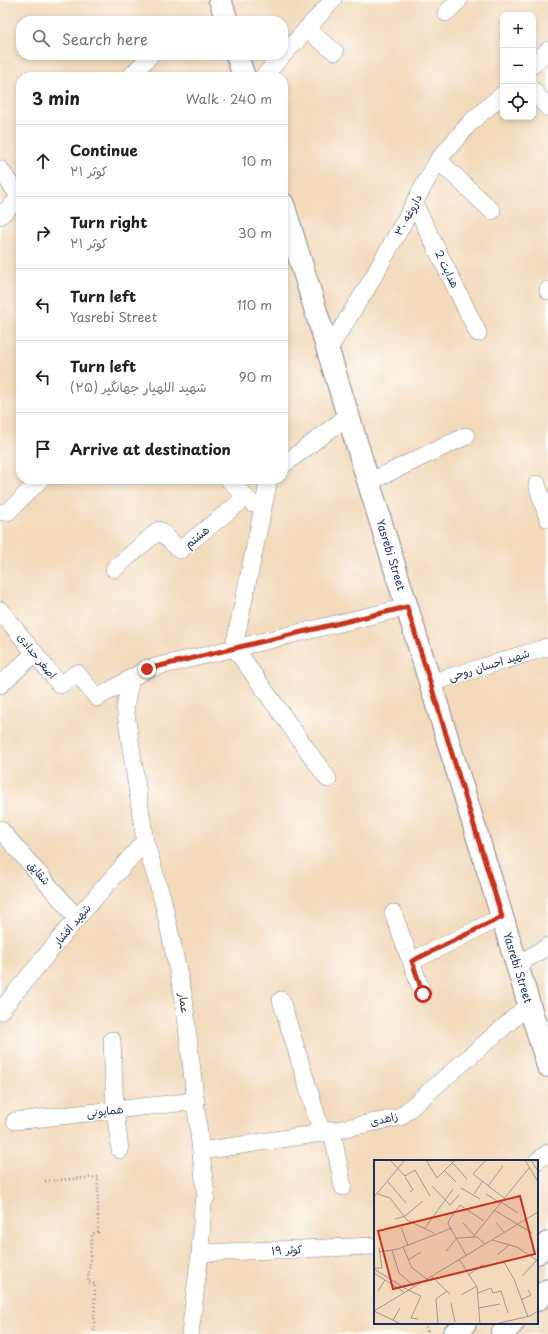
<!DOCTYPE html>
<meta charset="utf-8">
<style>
:root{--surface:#fff;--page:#f6f6f6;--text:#202124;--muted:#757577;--line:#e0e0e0}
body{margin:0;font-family:"Playpen Sans","Playpen Sans Arabic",sans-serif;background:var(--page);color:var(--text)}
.controls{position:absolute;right:12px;top:12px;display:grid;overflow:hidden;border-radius:8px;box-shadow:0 2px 6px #0003}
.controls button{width:36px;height:36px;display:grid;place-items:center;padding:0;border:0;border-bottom:1px solid var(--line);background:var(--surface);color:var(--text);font:20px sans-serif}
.stop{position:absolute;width:12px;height:12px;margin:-9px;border:3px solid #c8321e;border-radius:50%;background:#fff}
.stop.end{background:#c8321e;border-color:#fff;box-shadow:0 1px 4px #0008}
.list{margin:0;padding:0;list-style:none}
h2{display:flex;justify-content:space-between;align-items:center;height:52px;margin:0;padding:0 16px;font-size:17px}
h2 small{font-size:13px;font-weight:400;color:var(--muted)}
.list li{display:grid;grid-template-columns:26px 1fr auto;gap:12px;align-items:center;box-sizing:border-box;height:72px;padding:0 16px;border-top:1px solid var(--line)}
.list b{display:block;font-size:15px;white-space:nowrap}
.list p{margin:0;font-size:13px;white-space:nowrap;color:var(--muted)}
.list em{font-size:13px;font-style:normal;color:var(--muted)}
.icon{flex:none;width:22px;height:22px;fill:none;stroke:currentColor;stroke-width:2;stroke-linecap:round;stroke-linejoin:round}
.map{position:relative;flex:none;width:548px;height:1334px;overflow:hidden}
.search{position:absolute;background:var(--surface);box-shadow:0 2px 6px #0003;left:16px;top:16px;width:272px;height:44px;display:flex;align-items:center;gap:10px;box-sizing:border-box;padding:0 14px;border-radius:16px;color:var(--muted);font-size:15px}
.panel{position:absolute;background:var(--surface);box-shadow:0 2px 6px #0003;left:16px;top:72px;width:272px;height:412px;border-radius:16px}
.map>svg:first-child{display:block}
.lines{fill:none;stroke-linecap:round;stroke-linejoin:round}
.minor-casing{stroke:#87848c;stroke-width:18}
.secondary-casing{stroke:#87848c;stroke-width:24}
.path{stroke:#87848c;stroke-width:2.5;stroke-dasharray:1 3;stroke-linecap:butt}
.minor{stroke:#fff;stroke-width:17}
.secondary{stroke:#fff;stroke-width:22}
.route{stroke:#c8321e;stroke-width:5}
.labels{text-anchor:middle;stroke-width:3;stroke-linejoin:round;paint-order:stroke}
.street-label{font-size:11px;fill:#1b2f5e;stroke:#fdfcf7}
.inset-road{fill:none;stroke:#9d9696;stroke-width:1}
.view{fill:#c8321e;fill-opacity:0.15;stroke:#c8321e;stroke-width:2}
.inset-edge{fill:none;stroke:#1b2f5e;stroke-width:2}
</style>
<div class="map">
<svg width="548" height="1334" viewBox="0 0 548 1334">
<rect width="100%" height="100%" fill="#fdfcf7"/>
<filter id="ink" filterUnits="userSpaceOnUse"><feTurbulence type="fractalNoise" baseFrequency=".025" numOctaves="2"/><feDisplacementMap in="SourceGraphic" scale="8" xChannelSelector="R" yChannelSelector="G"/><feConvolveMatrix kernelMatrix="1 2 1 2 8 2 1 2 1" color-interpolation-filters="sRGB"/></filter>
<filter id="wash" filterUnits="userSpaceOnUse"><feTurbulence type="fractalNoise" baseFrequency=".012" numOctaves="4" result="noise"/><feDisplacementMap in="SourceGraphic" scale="16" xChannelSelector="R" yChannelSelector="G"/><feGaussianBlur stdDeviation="0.9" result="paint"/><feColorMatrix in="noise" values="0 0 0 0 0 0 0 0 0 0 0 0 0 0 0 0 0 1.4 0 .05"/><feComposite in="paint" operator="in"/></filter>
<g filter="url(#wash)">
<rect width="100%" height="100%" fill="#f3dabb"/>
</g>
<g filter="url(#ink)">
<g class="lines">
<g class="minor-casing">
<path id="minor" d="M446,13l13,-13
M306,29l29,23
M283,55l50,-55
M533,65l15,-15
M130,77l19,-20
M263,77l20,-22
M533,90l15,18
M438,160l54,51
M0,169l21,30
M415,205l63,128
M0,216l20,-18
M548,291v-1
M328,350l42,-67 68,-123 32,-37 33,-29
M283,465l65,-49
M228,479l25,25
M269,479l-35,168 94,132
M369,482l97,-46
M537,484l11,35
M0,512h8l33,-33
M114,569l45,-39 21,20 65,-52
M0,610l60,75 17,-12 20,25 50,-29 260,-62
M131,678l-6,29 20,134 18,60 21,98 22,198 -3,7 -3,49 -10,81
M430,683l118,-36
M0,685l35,-32
M0,829l77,89
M393,913l30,81
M412,961l90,-44
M517,965l31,-19
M281,1000l41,133
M0,1011l77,-93 68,-77
M112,1040l3,69 5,41
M15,1121l181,-20
M332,1130l11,57
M201,1151l121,-18 78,-16 129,-112
M537,1161l11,-8
M200,1253l175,-7"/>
</g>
<g class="secondary-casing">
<g id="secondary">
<path d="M220,0l7,21"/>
<path d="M237,55l7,22"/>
<path id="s1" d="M283,204l265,862"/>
<path d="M537,1253l11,-10"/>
<path d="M537,1300l11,-10"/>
<path d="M454,1334l11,-11"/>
<path d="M502,1334l11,-11"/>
</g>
</g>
<path class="path" d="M45,1181l53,-4v55l-6,2 -4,48 7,2 -1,50
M424,1323l5,11"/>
<use href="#minor" class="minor"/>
<use href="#secondary" class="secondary"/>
</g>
</g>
<g class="lines" filter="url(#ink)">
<path class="route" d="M147,669l260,-62 95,310 -90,44 11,33"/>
</g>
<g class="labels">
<g class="street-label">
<text transform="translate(408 215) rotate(-62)" y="4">داروغه ۳۰</text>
<text transform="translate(447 269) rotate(64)" y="4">هدایت 2</text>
<text transform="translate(197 537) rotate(-39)" y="4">هشتم</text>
<text dy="4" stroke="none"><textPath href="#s1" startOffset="367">Yasrebi Street</textPath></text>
<text transform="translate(37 656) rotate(51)" y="4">اصغر حدادی</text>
<text transform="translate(489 665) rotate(-17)" y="4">شهید احسان روحی</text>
<text transform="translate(39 873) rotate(49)" y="4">شقایق</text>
<text transform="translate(72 925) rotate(-50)" y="4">شهید افشار</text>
<text dy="4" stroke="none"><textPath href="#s1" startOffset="799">Yasrebi Street</textPath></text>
<text transform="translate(184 1003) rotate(82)" y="4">عمار</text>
<text transform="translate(105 1111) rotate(-6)" y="4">همایونی</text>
<text transform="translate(384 1119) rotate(-14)" y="4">زاهدی</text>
<text transform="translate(287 1250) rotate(-3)" y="4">کوثر ۱۹</text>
</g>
</g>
<g transform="translate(374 1160)">
<rect width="164" height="164" fill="#f3dabb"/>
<path class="inset-road" d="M16,0l15,16M52,0l11,18 18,-18M76,0l17,19M112,0l-13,14 31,24M151,0l13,22M157,0l7,11M71,11l11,11M31,16l10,-6 15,26M31,17l8,13 -3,2M14,22l18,21M58,26l18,19 9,-10M114,26l15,-20M87,28l19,11M4,34l12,4 17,22 27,13M100,34l8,-12M112,34l14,9M0,37l31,-37M127,42l17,11M120,50l38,23M21,59l10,-3 18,-15M89,63l11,12M122,63l8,9M27,67l7,19M51,68l28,-39M99,77l56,-69M118,80l25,7 21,14M29,87l9,21 15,11M18,90l7,23 15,13M72,91l11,-13 20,-1 8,7M5,92l19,-3 54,-21M92,95l-18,-31 1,-4 11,-15 24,16M123,95l12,-10M85,99l18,28 3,37M34,100l13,-8M130,102l10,17 14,38M0,108h8l-3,-20M0,109l34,21M0,113l30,19M94,115l15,-10M57,116l19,18M148,116l15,-16M34,130l13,6 -10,22 7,1M4,131l7,-11M104,133l13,-5 2,5 8,-2 7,22M87,135l16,-9M147,140l10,-5 -3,-5M77,143l4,19M104,148l22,-4M0,151l27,13M0,151l164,-99M19,160l7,-12M64,164l-2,-25 11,-8M121,164l35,-8 8,-5"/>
<path class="view" d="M146,36l15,58 -142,35 -15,-58z"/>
<rect width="164" height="164" class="inset-edge"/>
</g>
</svg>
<div class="controls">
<button>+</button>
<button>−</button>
<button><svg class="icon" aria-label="locate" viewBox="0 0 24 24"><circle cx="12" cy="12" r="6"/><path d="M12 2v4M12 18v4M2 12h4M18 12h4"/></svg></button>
</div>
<div class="stop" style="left:423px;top:994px"></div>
<div class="stop end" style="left:147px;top:669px"></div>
<div class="search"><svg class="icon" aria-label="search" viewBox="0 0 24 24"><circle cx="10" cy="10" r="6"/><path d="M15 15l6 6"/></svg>Search here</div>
<section class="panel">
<h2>3 min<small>Walk · 240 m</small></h2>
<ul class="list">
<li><svg class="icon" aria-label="ahead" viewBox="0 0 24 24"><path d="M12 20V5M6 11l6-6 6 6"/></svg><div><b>Continue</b><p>کوثر ۲۱</p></div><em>10 m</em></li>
<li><svg class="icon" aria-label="right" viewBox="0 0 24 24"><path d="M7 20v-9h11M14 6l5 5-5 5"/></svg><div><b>Turn right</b><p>کوثر ۲۱</p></div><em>30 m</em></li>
<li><svg class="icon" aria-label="left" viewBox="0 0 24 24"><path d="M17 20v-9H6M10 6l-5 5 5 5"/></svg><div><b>Turn left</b><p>Yasrebi Street</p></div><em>110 m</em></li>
<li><svg class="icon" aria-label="left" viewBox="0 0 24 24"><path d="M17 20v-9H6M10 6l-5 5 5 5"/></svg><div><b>Turn left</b><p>شهید اللهیار جهانگیر (۲۵)</p></div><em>90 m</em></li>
<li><svg class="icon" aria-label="arrive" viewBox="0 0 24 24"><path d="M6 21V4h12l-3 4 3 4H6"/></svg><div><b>Arrive at destination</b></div></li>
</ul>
</section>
</div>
